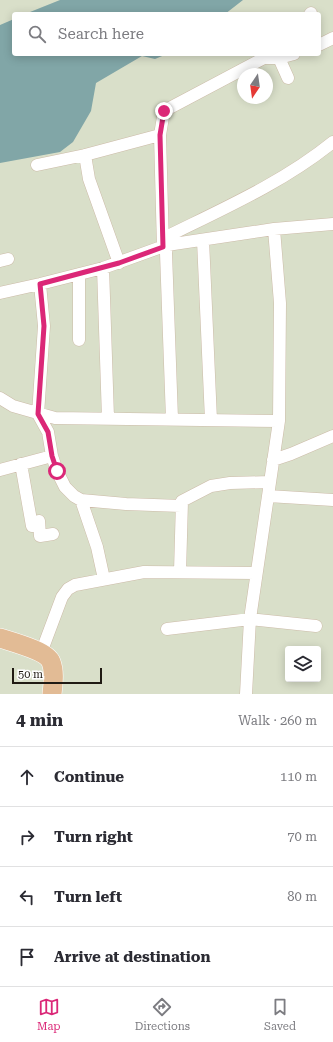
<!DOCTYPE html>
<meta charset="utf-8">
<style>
:root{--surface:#fff;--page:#f7f7f7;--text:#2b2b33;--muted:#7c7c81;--line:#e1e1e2;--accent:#db2777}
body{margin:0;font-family:"Roboto Serif",serif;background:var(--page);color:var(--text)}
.controls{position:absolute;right:12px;bottom:12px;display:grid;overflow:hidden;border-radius:4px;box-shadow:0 2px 10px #0003}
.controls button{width:36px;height:36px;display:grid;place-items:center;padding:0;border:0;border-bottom:1px solid var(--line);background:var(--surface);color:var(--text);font:20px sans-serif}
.compass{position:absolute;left:237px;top:68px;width:36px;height:36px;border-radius:50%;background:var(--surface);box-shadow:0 2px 10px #0003;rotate:193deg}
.scale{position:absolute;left:12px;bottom:10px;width:90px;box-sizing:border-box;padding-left:4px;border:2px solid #201a13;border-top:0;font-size:11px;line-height:14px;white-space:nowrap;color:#201a13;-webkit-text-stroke:3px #fff;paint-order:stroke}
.stop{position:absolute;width:12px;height:12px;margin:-9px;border:3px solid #db2777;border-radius:50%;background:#fff}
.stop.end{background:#db2777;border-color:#fff;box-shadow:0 1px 4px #0008}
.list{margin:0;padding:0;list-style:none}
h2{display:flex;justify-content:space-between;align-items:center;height:52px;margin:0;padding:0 16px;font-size:17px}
h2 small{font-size:13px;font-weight:400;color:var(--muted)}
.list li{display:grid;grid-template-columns:26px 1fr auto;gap:12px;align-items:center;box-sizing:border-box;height:60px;padding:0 16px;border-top:1px solid var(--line)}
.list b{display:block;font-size:15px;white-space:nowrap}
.list em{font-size:13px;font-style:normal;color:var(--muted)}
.icon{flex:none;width:22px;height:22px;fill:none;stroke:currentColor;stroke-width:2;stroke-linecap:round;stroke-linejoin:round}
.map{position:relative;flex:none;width:333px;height:694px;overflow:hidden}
.search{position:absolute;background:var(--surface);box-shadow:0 2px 10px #0003;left:12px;right:12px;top:12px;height:44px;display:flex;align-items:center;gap:10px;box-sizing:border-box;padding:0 14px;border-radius:4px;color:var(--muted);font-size:15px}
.sheet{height:292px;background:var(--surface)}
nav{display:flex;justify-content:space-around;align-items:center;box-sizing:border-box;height:56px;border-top:1px solid var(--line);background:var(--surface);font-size:11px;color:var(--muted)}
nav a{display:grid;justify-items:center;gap:2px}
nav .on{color:var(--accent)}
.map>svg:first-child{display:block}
.green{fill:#d9dfc9;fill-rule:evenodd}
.water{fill:#81a6a7}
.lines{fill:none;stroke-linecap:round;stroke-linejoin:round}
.street-casing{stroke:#ccbba8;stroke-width:13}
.primary-casing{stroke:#fff;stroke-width:20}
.street{stroke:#fff;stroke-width:12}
.primary{stroke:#e2bb95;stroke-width:19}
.route{stroke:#db2777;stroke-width:5}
</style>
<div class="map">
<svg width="333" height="694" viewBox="0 0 333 694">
<rect width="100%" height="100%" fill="#ffedd9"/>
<path class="green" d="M0,0h333v694h-333zM14,14h305v40h-305zM243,74h24v24h-24zM288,649h30v30h-30z"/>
<path class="water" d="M60,0h183l-18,14h-200z
M14,19v35h153l-12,5 -13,-3 -46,27 -5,28 -18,31 -13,10 -60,11v-138z"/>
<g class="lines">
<g class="street-casing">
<path id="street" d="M310,14l1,-1
M319,45l14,-7
M264,58h15l9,20
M279,58l15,-4
M160,135l3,112
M85,155l4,24 30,84
M37,165l48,-10 75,-20 4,-24 100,-53 4,-4
M203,240l8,180
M0,261l8,-2
M103,268l5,150
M79,274v66
M40,284l4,42 -6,88 10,18 4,24 5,15 8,16 9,9 7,4 45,4 55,2
M0,293l40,-9 63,-16 64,-23 107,-16 59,-5
M0,398l13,8 42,12 224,3
M172,419l-6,-166 1,-8 5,-11c55,-27 113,-53 161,-92
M273,460l18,-6 42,-18
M21,464l11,62 7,-5 1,15 13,-2
M0,470l52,-14
M268,496l65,4
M81,500l16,47 7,32
M180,572l2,-71 29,-15 19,-3 40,-1
M167,629l83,-10 66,7
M41,653l21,-56 6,-8 7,-4 69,-13 112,1
M246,694l4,-75 29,-198 1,-118 -6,-74"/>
</g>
<g class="primary-casing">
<path id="primary" d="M0,638c12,4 47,13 51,24 4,10 2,22 1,32"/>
</g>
<use href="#street" class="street"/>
<use href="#primary" class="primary"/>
</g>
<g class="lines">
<path class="route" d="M57,471l-5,-15 -4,-24 -10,-18 6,-88 -4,-42 79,-21 44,-16 -3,-112 4,-24"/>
</g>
</svg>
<div class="controls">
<button><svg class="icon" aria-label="layers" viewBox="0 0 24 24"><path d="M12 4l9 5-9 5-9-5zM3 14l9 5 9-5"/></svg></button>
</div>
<svg class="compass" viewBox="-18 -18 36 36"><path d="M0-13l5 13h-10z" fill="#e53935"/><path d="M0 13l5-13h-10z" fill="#7c7c81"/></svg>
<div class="scale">50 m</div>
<div class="stop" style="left:57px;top:471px"></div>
<div class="stop end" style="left:164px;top:111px"></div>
<div class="search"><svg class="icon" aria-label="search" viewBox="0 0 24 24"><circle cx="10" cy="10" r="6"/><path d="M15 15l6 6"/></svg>Search here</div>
</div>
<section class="sheet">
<h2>4 min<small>Walk · 260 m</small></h2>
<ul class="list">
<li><svg class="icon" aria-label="ahead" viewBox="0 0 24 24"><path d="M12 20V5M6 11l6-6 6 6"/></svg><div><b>Continue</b></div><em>110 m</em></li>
<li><svg class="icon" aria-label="right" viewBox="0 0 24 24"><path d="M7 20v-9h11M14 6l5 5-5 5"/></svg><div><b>Turn right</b></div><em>70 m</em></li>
<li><svg class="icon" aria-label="left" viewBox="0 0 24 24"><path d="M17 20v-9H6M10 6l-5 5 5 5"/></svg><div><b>Turn left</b></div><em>80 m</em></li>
<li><svg class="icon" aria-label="arrive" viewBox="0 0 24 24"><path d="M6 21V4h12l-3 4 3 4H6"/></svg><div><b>Arrive at destination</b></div></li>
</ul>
</section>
<nav>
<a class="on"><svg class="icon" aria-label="map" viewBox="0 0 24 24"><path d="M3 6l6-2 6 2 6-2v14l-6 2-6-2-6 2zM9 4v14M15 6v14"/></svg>Map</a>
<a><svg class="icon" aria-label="directions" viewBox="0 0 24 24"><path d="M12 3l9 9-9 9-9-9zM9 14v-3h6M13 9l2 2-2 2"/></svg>Directions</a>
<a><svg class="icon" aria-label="saved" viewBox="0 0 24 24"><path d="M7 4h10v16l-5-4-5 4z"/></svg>Saved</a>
</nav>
